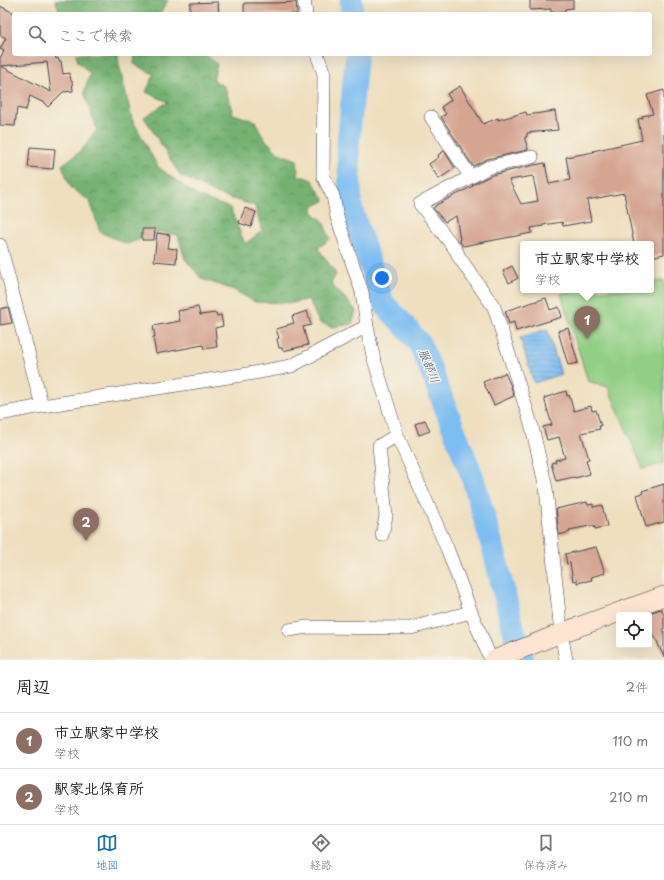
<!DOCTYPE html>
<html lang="ja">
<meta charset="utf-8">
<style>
:root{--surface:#fff;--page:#f2f2f2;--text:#202124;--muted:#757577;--line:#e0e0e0;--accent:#1f6fb2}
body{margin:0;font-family:"Playpen Sans","Klee One",sans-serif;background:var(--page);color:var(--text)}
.controls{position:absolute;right:12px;bottom:12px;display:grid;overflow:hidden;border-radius:4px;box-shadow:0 4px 16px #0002}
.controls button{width:36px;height:36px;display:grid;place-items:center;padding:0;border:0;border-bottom:1px solid var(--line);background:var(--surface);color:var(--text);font:20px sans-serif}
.you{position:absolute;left:382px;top:278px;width:14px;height:14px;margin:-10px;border:3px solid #fff;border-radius:50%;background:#1a73e8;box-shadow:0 0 0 6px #1a73e833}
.badge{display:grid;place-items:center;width:26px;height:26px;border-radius:50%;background:var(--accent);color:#fff;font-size:13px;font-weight:700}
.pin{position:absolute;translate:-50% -33px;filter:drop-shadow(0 1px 2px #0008)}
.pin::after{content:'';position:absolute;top:21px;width:14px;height:12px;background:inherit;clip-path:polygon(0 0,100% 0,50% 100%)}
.popup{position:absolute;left:520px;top:241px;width:134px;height:52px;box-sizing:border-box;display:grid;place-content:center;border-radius:4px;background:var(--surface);filter:drop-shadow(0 1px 3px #0005);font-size:13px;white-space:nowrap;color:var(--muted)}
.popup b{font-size:15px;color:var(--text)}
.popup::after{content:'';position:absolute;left:50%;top:100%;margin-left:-8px;border:8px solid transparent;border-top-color:var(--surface)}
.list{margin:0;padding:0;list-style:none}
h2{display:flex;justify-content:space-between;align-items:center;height:52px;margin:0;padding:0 16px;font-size:17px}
h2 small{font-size:13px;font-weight:400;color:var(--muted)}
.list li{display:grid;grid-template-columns:26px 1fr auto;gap:12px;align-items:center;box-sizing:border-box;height:56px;padding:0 16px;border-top:1px solid var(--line)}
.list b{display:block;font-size:15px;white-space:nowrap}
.list p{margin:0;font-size:13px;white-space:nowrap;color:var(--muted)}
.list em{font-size:13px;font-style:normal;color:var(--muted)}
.icon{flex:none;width:22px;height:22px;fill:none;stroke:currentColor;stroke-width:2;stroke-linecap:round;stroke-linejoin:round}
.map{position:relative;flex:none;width:664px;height:660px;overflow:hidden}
.search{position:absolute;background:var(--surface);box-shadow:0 4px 16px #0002;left:12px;right:12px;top:12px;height:44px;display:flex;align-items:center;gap:10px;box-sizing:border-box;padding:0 14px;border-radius:4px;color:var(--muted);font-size:15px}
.sheet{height:164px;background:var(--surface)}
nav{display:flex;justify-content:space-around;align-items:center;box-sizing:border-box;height:56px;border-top:1px solid var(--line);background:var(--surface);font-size:11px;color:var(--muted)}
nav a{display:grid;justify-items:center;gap:2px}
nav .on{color:var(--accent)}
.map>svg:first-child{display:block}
.forest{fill:url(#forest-crowns);stroke:#4c6a56}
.garden{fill:#92cf85;stroke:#5a7860}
.water{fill:url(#water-rules);stroke:#507096}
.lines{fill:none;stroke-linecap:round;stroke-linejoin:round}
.stream{stroke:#7dbdf2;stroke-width:4}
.river{stroke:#7dbdf2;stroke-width:23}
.building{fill:#d6a592;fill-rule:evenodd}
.street-casing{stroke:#413e4f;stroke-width:14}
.secondary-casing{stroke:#413e4f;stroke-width:20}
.street{stroke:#fff;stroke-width:13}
.secondary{stroke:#fde4d0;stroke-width:19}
.labels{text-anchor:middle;stroke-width:3;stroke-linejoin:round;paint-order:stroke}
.water-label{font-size:12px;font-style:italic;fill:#42587b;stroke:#f7f3e8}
</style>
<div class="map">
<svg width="664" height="660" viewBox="0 0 664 660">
<defs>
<pattern id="forest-crowns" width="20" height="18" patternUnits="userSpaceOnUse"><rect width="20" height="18" fill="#75b272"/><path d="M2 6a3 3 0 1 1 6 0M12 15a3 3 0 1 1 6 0" fill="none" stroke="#60905f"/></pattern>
<pattern id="water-rules" width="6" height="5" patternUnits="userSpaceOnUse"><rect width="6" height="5" fill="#7dbdf2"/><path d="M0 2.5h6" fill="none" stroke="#6ca2d0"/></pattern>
</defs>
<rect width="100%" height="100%" fill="#f7f3e8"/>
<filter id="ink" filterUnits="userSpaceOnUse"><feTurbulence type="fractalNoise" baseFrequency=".025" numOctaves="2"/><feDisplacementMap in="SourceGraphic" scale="8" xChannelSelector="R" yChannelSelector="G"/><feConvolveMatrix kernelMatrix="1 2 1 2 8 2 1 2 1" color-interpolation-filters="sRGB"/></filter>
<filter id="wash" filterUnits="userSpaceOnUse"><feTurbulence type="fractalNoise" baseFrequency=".012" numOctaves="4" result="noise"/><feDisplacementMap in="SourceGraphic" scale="16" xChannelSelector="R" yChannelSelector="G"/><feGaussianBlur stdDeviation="0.9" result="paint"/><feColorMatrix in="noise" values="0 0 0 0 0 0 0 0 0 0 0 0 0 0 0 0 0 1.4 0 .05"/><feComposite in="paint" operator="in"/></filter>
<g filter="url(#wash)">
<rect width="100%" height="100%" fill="#efdfbf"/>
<path class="forest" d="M55,0h113l-8,14h-99z
M76,54h42l1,11 13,54 26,48 39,29 33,12 15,36 17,-13 -7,-25 -41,-13 -34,-18 -36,-58 24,-15 -22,-10 8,-18 -20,-10 1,-10h70l12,10 -4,16 12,7 8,27 22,7 9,17 14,15 19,7 1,15 14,5 13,21 -11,5 -2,6 11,9 7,18 -12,9 18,26 -5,10 12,12 13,15 -4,13 -20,3 -13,-5 -11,-23 -15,4 -38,-1 -21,-12 -32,-11 -17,-20 -7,-24 -18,-3 -33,12 -27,-12 -10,-31 -19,-13 -9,-23 19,-14 16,-21 -13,-38 6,-18 -12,-12z"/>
<path class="garden" d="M664,280v183l-21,6 -35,-82 -20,-6 -27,-87 19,-4h71v-7z"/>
<path class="water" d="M547,329l14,45 -27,9 -14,-46z"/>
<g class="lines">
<path class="stream" d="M366,306l17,-3"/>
<path class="river" d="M351,0l1,14
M356,54v6l-8,85 3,63 32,95 20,21 16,19 11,25 42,108 22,75 16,66 13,43"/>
</g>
<g id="blocks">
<path class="building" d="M530,0h43v8l-8,1v2l-14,1v-3l-21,1z
M218,2l1,12h-29v-11z
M296,2l1,12h-53v-11h32z
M0,6l14,7v41h41l1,5 2,-1 1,3h2l2,13 7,-1 1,8h1l1,10 -10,1 -15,15 -4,-4 -14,-7 -4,14 -9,-2 -2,18 -15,-1v-67l4,-7 -4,-2 6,-11 -6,-3zM47,62l4,30 -50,-26z
M460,86l23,38 15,-6v2l28,-8 1,3 28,-4 3,19 -31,3v4h-2v2l3,11 -41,9 -14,7 -32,-49 5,-3 -5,-7 10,-7 -4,-6z
M664,90v164l-13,3v-13h-17l-10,-51 -37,7 4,21 -28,5 -1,-4 -19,3v1l-12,2 1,5 -69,13 -4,-6 1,-1 -4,-23 -11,6 -12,-14 3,-2v-1l37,-19 -1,-1 20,-10 42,-10 11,-2 4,21 21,-4 -4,-23 28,-5 -1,-1 49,-11 -4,-21 5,-1 -1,-2 11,-2 -6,-19zM533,176l5,25 -17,3 -12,-24z
M30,147l25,2 -2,20 -25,-2z
M444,151l11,17 -16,11 -10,-15 10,-7 -1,-2z
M245,208l11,4 -5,15 -12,-4z
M142,229h13l-1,11h-12z
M157,233l13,2 -2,13 9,1 -1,14 -22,-2z
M512,266l6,12 -9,5 -6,-12z
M546,298l4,12 9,-3 3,10 -46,14 -2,-9 -5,2 -4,-13z
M8,307l4,16 -12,2v-16z
M198,307l2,8 16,-2 1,3 4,-1 2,11 -8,2 2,19 -13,2 -1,-4 -47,9 -3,-17h2l-2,-11 27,-5 -2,-10z
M307,311l4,14 -8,2 5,18 -25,6 -1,-3h-3l-2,-9 2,-1 -3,-9 11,-3v-1l7,-2 -2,-7z
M568,328l10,35 -10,2 -10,-34z
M505,373l5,11 4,12 -20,9 -11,-23z
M566,391l1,5 2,-1 5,16 17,-5 1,5 4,-1 5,16h-2l1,3 -19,4 8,26 -3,1 4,14 -15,4 -1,-1 -18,4 -5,-18 5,-1 -1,-2 10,-2 -6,-21 -12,3 -4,-13 9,-2 -8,-27z
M425,420l5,11 -11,4 -4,-11z
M664,484v38l-18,5 -9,-32 6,-2 -1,-2z
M587,502l1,3 5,-1v3l9,-2 5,21 -12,3 -1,-3 -4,1v-1l-21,4 1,2 -11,3 -3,-26z
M596,547l9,26 -14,4 1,3 -15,3v-3l-4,1 -3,-18 -3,1 -2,-10z
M661,609l3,5v43l-9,-20h-2l-4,-9v-15z"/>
</g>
</g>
<g filter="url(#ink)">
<use href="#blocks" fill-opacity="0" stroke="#413e4f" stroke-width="1"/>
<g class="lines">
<g class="street-casing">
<path id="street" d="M304,0l2,14
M317,54l7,20 -1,102 10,20 4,21 25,75 5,34 6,30 24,79 50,113 24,64 20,48
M431,117l39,59
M532,157l-43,10 -69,37 36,46 3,7 35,50 38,120 14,61 15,145 5,27
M0,245l42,161
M0,414l42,-8 212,-33 37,-7 76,-40
M382,535l4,-19 -7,-70 18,-11
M289,630l18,-3 104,1 60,-16"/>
</g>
<g class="secondary-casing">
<path id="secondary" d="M494,660l67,-27 103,-37"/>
</g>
<use href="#street" class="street"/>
<use href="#secondary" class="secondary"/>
</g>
</g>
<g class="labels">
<g class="water-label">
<text transform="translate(429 366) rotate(68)" y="4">服部川</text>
</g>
</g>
</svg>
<div class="controls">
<button><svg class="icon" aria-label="locate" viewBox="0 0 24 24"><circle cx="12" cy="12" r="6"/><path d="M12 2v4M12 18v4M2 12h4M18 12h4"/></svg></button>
</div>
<div class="you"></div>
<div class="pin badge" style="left:587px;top:339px;background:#8d6e63">1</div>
<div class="popup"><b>市立駅家中学校</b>学校</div>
<div class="pin badge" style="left:86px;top:541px;background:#8d6e63">2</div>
<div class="search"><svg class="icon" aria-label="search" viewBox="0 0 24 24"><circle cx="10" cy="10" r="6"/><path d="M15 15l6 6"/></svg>ここで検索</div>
</div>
<section class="sheet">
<h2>周辺<small>2件</small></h2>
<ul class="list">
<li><span class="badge" style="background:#8d6e63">1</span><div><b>市立駅家中学校</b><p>学校</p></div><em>110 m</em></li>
<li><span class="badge" style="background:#8d6e63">2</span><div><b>駅家北保育所</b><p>学校</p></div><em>210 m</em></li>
</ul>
</section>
<nav>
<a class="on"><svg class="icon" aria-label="map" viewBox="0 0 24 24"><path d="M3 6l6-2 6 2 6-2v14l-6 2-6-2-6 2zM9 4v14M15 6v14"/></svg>地図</a>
<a><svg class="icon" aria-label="directions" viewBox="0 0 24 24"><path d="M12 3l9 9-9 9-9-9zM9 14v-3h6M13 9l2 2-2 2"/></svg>経路</a>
<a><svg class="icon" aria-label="saved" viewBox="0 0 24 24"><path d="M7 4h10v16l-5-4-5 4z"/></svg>保存済み</a>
</nav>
